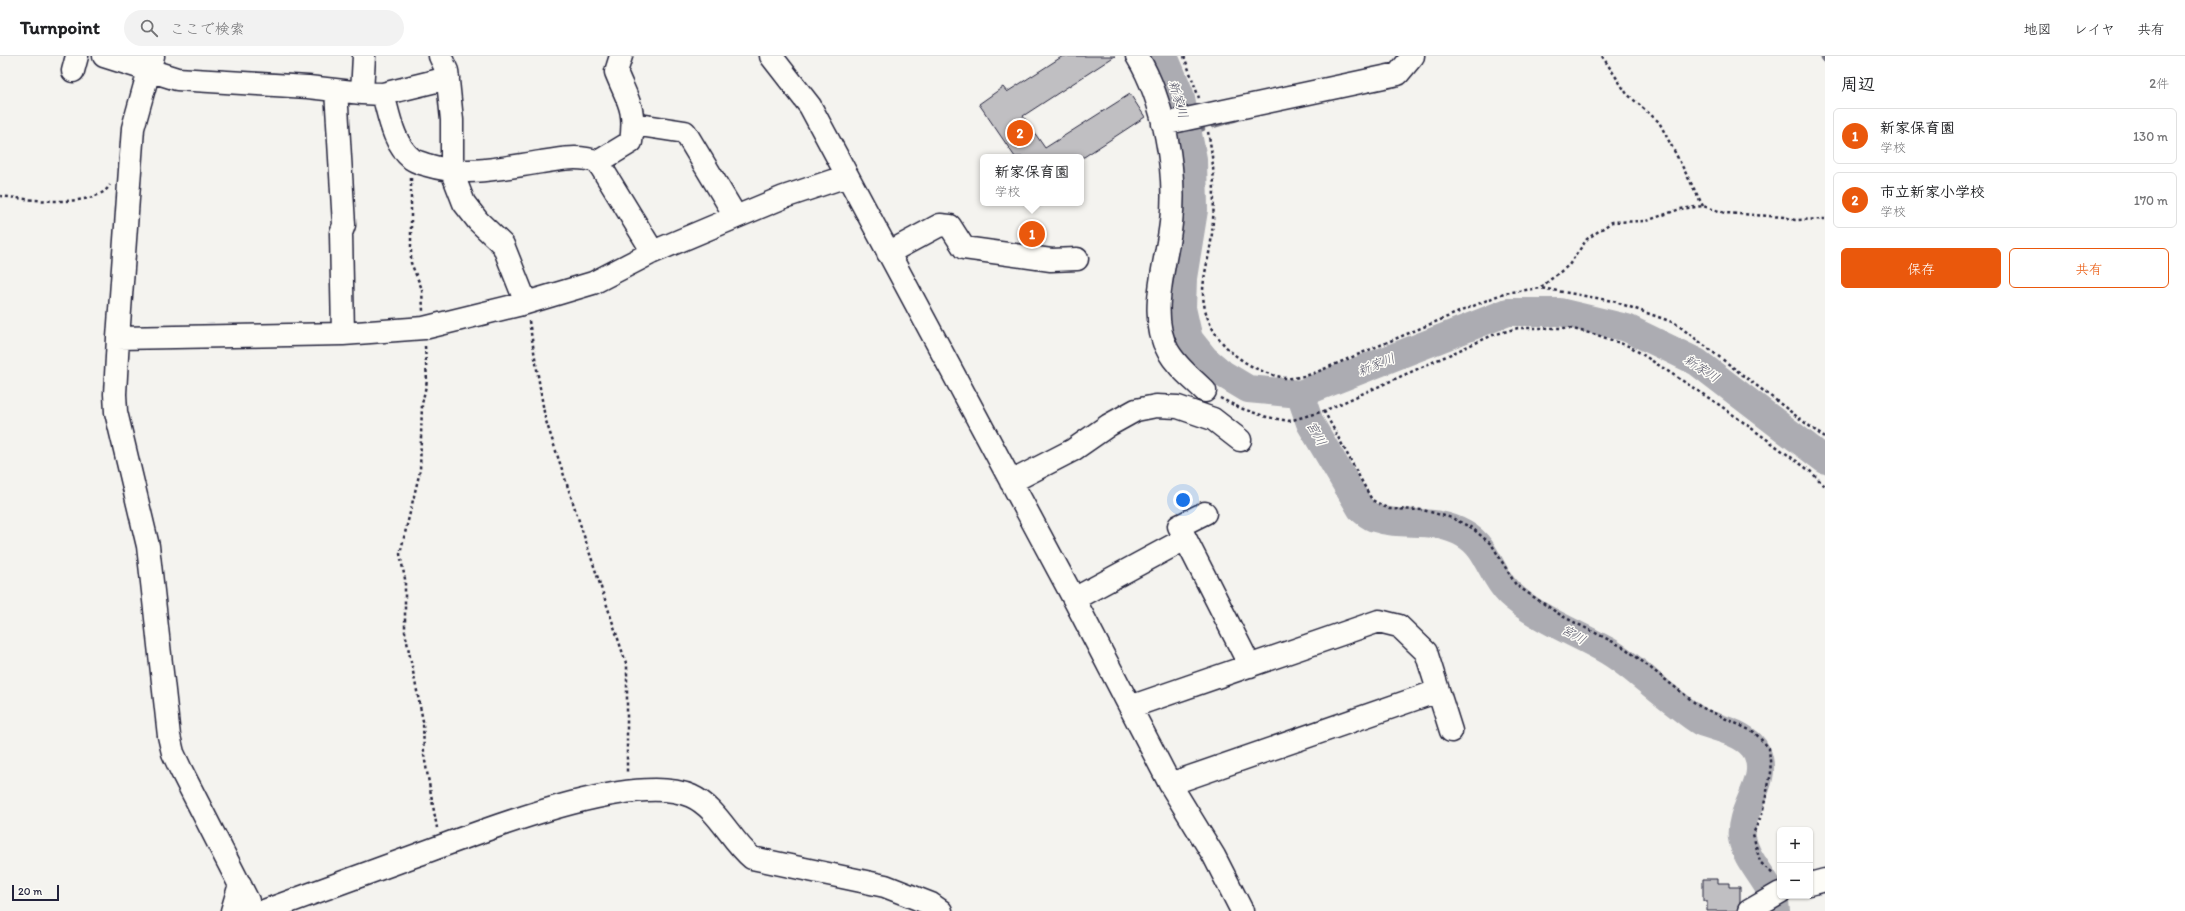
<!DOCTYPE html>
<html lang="ja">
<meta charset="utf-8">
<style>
:root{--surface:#fff;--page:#f2f2f2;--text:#202124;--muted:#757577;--line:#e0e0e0;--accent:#ea580c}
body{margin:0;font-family:Itim,"Klee One",sans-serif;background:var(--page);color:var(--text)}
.controls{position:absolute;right:12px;bottom:12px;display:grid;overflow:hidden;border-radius:6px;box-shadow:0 1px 3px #0004}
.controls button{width:36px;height:36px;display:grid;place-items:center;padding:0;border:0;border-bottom:1px solid var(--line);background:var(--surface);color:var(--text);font:20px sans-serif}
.scale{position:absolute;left:12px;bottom:10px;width:47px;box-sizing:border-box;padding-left:4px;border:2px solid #22223b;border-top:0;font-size:11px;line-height:14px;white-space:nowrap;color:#22223b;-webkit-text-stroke:3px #fdfcf7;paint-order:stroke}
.you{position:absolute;left:1183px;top:444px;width:14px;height:14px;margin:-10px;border:3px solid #fff;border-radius:50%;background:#1a73e8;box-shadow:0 0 0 6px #1a73e833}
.badge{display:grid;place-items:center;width:26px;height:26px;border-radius:50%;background:var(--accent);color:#fff;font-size:13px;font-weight:700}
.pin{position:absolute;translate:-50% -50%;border:2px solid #fff;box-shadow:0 1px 4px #0006}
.popup{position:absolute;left:980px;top:98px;width:104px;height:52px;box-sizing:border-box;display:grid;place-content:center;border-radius:6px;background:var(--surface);filter:drop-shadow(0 1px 3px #0005);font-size:13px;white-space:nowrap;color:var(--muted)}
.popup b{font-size:15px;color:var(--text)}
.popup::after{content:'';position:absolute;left:50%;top:100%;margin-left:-8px;border:8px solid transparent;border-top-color:var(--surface)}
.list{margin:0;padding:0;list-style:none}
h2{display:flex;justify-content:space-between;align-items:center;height:52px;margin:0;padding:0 16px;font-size:17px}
h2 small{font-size:13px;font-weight:400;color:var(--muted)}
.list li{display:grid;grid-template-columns:26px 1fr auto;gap:12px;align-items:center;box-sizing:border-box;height:56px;margin:0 8px 8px;padding:0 8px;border:1px solid var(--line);border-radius:6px}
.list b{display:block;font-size:15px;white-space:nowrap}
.list p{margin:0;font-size:13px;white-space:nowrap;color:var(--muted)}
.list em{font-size:13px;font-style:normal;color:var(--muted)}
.actions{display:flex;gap:8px;padding:12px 16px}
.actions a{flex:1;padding:9px 0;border:1px solid var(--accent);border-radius:6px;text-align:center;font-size:14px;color:var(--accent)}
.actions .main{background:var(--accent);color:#fff}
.icon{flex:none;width:22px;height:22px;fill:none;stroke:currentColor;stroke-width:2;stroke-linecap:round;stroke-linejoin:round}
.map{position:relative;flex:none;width:1825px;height:855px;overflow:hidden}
header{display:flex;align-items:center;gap:24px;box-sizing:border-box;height:56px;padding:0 20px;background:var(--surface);border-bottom:1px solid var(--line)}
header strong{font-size:19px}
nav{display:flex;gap:22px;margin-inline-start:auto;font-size:14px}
.search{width:280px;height:36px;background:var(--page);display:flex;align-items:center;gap:10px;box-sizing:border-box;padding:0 14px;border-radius:22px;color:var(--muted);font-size:15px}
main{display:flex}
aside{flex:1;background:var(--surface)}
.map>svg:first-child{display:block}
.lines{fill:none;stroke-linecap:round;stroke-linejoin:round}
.stream{stroke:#757582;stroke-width:4.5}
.river{stroke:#acacb2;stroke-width:28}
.building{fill:#c0bfc2;stroke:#22223b}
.minor-casing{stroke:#22223b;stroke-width:25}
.path{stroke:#22223b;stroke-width:2.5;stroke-dasharray:3 3;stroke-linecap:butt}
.minor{stroke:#fdfcf7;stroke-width:22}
.labels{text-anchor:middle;stroke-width:3;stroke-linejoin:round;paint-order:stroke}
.water-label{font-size:13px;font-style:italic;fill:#59596b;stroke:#fdfcf7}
</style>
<header>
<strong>Turnpoint</strong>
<div class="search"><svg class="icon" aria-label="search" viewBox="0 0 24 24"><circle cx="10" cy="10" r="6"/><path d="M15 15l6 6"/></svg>ここで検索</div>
<nav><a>地図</a><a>レイヤ</a><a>共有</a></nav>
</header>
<main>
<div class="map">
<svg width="1825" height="855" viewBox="0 0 1825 855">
<rect width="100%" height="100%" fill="#f4f3ef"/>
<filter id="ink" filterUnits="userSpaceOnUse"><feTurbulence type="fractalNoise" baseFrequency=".025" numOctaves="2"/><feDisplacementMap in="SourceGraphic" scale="8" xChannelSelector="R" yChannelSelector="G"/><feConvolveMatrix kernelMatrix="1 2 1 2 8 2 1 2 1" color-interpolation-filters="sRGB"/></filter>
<g filter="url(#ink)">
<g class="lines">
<path class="stream" d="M1822,0l3,5
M1213,70l24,-7
M1189,78l14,-5"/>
<path class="river" d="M1164,0l16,38 13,65 1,51 -11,68 -1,30 7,31 16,20 18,15 25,15 52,5 208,-82h52l67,16 70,34 128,98
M1300,338l10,29 51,86c4,3 9,8 14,9 30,10 57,-2 89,16 24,13 27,42 45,59 28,26 66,39 99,58 25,15 44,35 67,52 8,6 17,14 26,19 18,7 47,11 56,31 13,29 -19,56 -15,85 5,28 32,44 34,73"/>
</g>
<path class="building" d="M1063,0h52l-92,60 22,32 85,-54 15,23 -61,40h-69l-36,-53 24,-17 4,5z
M1703,823h15v4h11v4h11v15l-3,9h-30v-10h-4z"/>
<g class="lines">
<g class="minor-casing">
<path id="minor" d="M104,0l73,23 131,8 54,6 21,1 65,-16
M153,0l-20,72 -15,210 -3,56 1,18 32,134 21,190 4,17 8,17 67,131 1,10
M440,0l7,15 5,49v52l12,31 14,18 25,24 23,58
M771,0l39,50 264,493 96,185 44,72 28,55
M1137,0c27,44 40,116 34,167 -4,38 -24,92 -3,128 9,16 24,27 37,40
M73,15l4,-15
M336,34l8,135 -3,8 2,101
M362,37l2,-37
M383,38c6,21 10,50 29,65 4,3 10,4 15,6 39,12 74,3 114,-3 18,-3 39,-7 57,0l55,90
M633,68l52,8 51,85
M1163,68l235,-50 15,-18
M598,106l33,-20c5,-34 -3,-40 -15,-70l5,-16
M888,197l52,-28 10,1 14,22 87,12 26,-1
M118,282l225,-4 81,-6 102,-25 67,-20 60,-31 83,-35 48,-20 63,-21
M1011,426l62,-32 36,-25 27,-15 20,-4 22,1 35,12 27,21
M1205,457l-26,13 71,140
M1074,543l111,-60
M1130,651l249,-86 20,5 27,26 25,79
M1170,728l268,-93
M1810,828l15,-4
M232,855l8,-27
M264,855c51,-19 102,-37 153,-56 61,-22 215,-85 274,-59 27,12 39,44 61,62l133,28 46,18 10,7
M1749,855l31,-18"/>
</g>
<path class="path" d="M1184,0l15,42
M1602,0l25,38 32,28 44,84
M1208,76c7,31 7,69 4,100 -1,20 -9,41 -9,61 1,45 40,77 82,85 8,1 19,-2 27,-4l192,-81 37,-5 72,13 62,22 150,115
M411,122v85l11,26 1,22
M0,140c26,3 95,14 110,-11
M1541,231l28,-22 18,-26 25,-17 34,-1 34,-12 23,-3 22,7 59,4 11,3 30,-1
M529,265l16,97 82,248v107
M425,290l2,35 -5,23 -2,67 -20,83 5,25v53l18,89 1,34 13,73
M1220,342l20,10 27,9 22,4 35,-10 169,-76 25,-7h51l28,7 34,12 90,59 89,65 15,15
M1324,355l48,89 17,9 34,1 29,8 20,10 20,17 24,40 46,31 63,32 74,58 55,26 15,16 2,25 -9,41 -9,20 7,28 14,13"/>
<use href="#minor" class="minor"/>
</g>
</g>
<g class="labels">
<g class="water-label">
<text transform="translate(1179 43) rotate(74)" y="5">新家川</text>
<text transform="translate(1376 308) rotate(-22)" y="5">新家川</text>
<text transform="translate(1702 312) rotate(33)" y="5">新家川</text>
<text transform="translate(1317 377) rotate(61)" y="5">宮川</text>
<text transform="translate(1574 578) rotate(30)" y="5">宮川</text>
</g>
</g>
</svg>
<div class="controls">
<button>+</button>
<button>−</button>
</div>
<div class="scale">20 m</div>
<div class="you"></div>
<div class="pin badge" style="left:1032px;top:178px">1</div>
<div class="popup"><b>新家保育園</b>学校</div>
<div class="pin badge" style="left:1020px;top:77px">2</div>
</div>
<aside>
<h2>周辺<small>2件</small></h2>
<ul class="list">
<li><span class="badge">1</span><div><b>新家保育園</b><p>学校</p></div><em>130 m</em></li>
<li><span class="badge">2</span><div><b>市立新家小学校</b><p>学校</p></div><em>170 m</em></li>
</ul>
<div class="actions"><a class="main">保存</a><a>共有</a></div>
</aside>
</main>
